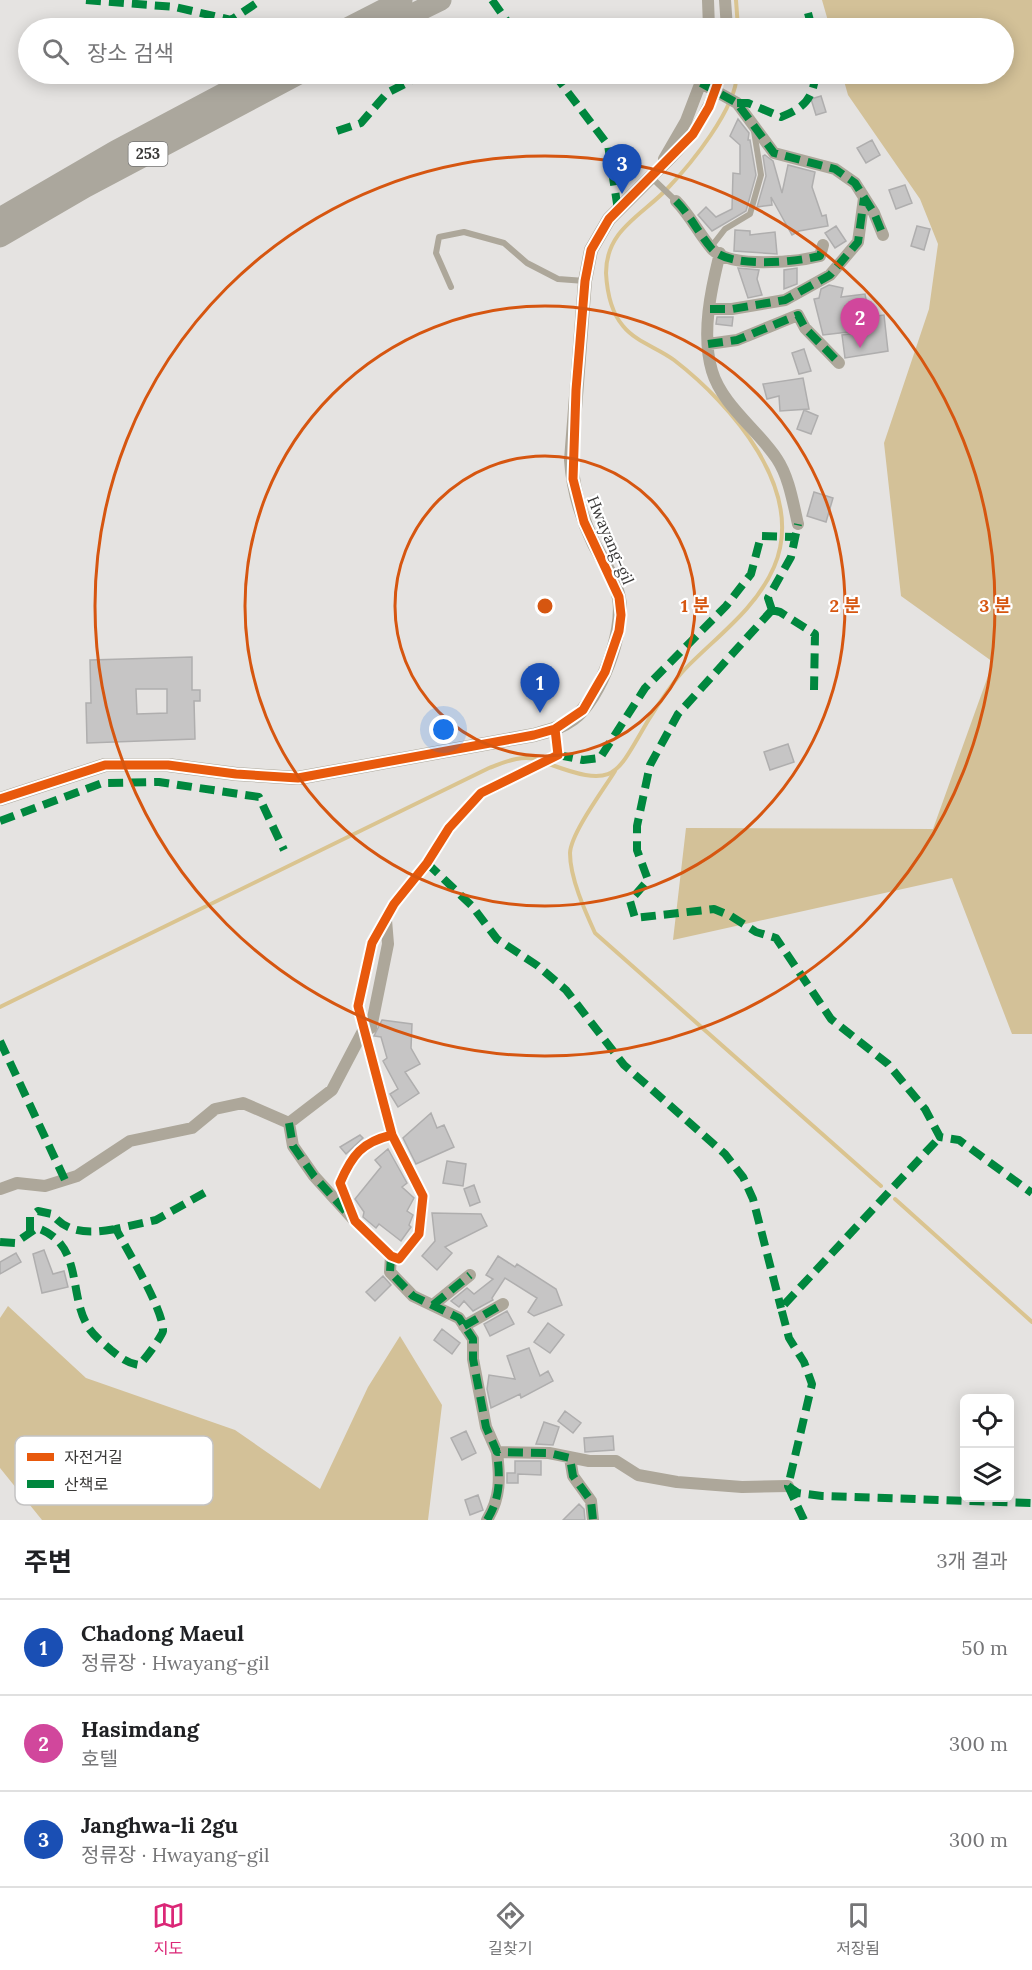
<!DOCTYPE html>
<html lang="ko">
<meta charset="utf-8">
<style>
:root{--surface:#fff;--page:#f2f2f2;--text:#202124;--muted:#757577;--line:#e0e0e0;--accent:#db2777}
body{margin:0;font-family:Lora,"Noto Sans KR",serif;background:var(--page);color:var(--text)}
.controls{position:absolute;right:18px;bottom:18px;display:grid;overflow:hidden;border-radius:9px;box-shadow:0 3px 15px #0003}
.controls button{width:54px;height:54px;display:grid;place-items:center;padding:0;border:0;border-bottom:2px solid var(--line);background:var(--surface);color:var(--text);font:30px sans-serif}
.you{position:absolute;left:444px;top:730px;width:21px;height:21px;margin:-15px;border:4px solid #fff;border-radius:50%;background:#1a73e8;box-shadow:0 0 0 9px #1a73e833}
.badge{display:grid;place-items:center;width:39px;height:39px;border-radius:50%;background:var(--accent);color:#fff;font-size:20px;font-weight:700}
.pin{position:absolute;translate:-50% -50px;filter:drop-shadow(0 2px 3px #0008)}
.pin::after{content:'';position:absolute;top:32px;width:21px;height:18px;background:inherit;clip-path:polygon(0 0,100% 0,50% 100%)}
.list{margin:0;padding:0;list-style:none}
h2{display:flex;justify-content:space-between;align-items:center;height:78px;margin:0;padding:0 24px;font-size:26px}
h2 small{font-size:20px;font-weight:400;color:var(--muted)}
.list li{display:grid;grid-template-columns:39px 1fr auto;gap:18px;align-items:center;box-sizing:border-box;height:96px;padding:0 24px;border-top:2px solid var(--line)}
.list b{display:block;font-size:22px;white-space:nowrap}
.list p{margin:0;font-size:20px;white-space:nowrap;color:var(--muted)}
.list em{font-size:20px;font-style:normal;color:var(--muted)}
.icon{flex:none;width:33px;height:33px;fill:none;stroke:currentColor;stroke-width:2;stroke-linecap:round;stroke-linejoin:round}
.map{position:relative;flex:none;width:1032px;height:1520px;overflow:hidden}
.search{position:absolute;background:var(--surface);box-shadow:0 3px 15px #0003;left:18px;right:18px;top:18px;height:66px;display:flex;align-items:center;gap:15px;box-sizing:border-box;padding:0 21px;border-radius:33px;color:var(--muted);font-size:22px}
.sheet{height:366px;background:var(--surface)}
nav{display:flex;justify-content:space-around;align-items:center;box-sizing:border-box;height:84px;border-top:2px solid var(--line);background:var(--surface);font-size:16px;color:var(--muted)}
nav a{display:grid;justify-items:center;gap:3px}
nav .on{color:var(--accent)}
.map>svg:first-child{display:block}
.forest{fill:#d3c198}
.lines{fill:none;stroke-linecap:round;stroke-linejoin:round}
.stream{stroke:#dac490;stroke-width:4}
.building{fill:#c6c5c5;stroke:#afaeae;stroke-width:1.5;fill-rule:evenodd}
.service{stroke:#ada79a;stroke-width:6}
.minor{stroke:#ada79a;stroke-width:12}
.tertiary{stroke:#ada79a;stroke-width:14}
.motorway{stroke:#aba79d;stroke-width:21}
.quiet{stroke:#00873e;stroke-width:8;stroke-dasharray:15 8;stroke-linecap:butt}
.cycleway-casing{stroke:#fff;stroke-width:13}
.cycleway{stroke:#e8590c;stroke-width:9}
.ring{fill:none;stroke:#d65610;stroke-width:3}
.labels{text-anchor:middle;stroke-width:4.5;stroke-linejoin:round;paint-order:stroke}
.shield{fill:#fff;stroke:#747473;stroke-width:1.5}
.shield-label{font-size:15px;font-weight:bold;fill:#393837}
.street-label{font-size:16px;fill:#393837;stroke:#fff}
.key{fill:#fff;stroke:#c4c3c3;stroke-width:1.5}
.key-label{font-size:16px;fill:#393837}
.centre{fill:#d65610;stroke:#fff;stroke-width:3}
.ring-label{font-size:18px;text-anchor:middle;font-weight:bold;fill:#d65610;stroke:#fff;stroke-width:4.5;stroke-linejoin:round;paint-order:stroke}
</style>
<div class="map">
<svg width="1032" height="1520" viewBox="0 0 1032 1520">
<rect width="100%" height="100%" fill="#e5e3e1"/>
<path class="forest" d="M822,0h210v1034h-20l-60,-156 -279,62 13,-112 247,1 60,-167 -92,-66 -17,-153 45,-134 9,-65 -18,-45 -72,-104 -6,-21h162v-46h-174z
M8,1306l78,72 149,52 85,59 48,-102 32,-51 42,69 -14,115h-386l-42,-52v-150z"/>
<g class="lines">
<path class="stream" d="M736,0l2,28
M549,764c68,25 66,12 100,-45 11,-17 22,-35 36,-50 31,-32 71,-60 89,-102 33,-77 -43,-163 -100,-207 -16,-12 -38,-18 -51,-34 -12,-14 -16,-35 -17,-53 0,-43 35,-57 61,-84 24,-25 69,-80 70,-115
M615,771c-11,18 -44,62 -45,82 0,25 15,58 25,80l286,253
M0,1007l489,-239c16,-6 33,-14 50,-8
M895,1199l137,123"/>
</g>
<path class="building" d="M821,96l5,16 -10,3 -5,-16z
M738,119l11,14 -1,7h2l6,35 -10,36 -34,20 -14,-16 8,-8 10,10 16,-8 1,-36 7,1v-29l-10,-9z
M872,140l8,15 -14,8 -9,-15z
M765,155l8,6 9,32 6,-28 27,7 -3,15 10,29 4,-1 2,11 -29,5 -7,4 -21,-38 1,8 -15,2 9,-31 -3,-20z
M905,185l7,18 -16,6 -7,-19z
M836,226l10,15 -11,7 -10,-15z
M917,226l13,3 -6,21 -13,-4z
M735,230l15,1v4l25,-3 2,22 -43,-3z
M738,268l21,2 -2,9 5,16 -14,3z
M797,268v16l-13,5v-19z
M829,285l14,3 -2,9 24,-3 2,10 -22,2 3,26 -25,3 -9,-36 5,-1 2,-9z
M884,315l4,36 -43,7 -3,-23 28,-4 -1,-14z
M717,317h16l-1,9 -16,-2z
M804,349l7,22 -12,3 -7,-21z
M803,378l6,31 -29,2 -1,-15 -12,3 -4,-15z
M804,410l14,6 -7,18 -14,-5z
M814,492l19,6 -7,24 -19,-6z
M192,657v33h8v11h-6l1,38 -108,4 -1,-40h5l-1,-43zM136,689h31v24l-30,1z
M788,744l6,18 -24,8 -6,-18z
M382,1020l30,4 -1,24 9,16 -15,8 14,21 -21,14 -8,-13 8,-5 -15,-28 4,-3 -6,-21 -7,-1z
M431,1113l6,15 7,-3 10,22 -38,17 -13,-26z
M360,1135l3,3 -17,16 -6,-7z
M388,1149l19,34 -5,4 12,11 -7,13 6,4 -4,10 2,2 -10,14 -22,-17 -3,4 -13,-11 1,-5 -9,-13 26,-32 -6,-7z
M447,1161l19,3 -3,22 -20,-3z
M474,1185l6,17 -10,4 -6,-17z
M432,1213l49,1 6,12 -42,21 7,6 -15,17 -15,-14 13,-15z
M44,1250l9,24 11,-3 4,16 -26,6 -9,-39z
M16,1253l5,9 -21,12v-12z
M498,1256l17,11 2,-3 39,25 6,16 -28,11 -6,-4 9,-14 -32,-20 -13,20 1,2 -20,11 -9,-10 -5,6 -8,-6 16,-13 7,6 19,-15 -7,-4z
M383,1276l8,9 -16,16 -9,-9z
M507,1311l7,13 -24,12 -6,-12z
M548,1323l16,12 -14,18 -16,-11z
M442,1329l18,14 -8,11 -18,-14z
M529,1348l11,28 8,-5 5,10 -32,17 -1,-4 -29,14 -4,-19 2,-14 26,4 -8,-23z
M565,1411l16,12 -8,10 -15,-12z
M544,1422l15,5 -6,18 -17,-1z
M466,1431l10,22 -14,7 -11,-22z
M613,1436l1,14 -29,2 -1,-14z
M515,1461h26v14l-23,-1v9h-11v-10h8z
M478,1495l5,15 -13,5 -5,-15z
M579,1504l5,5 1,11h-22z"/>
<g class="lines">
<path class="service" d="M651,177l25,24
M711,247l14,-18 25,-15 11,-39 -7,-44
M451,287l-15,-34 3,-16 25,-5 40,11 23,20 31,16 27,2"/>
<path class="minor" d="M708,0l1,28
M725,0l2,28
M701,83l36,20 37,50 61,16 20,14 19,30 9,22
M664,159l22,-38 18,-47
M651,177c35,-32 56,-57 70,-103
M676,201c14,14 23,33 36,48 18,20 84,13 108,7l3,-11
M720,253c-9,36 -19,81 -8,118 10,34 46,59 65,88 12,18 16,44 21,65
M710,309h22l53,-9 45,-25 28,-33 6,-44
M708,344l29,-4 61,-25 7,13 34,35
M289,1123l4,23 21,30 40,44
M392,1135c-30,7 -40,20 -52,48l15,38 36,35 8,3 20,-25 4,-38 -31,-61 -34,-129 14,-63 22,-39 33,-41 22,-35 32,-35 77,-38 -3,-26
M0,1189l17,-6 28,3 32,-10 53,-35 62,-13 23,-19 28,-6 46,20 43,-33 31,-59 8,-3 17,-84 -2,-24
M391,1256l-1,16 23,24 46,22 14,21v20l13,68 11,25 52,1 40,8h27l22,14 39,7 65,5 46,-1
M433,1305l37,-30
M464,1326l39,-22
M570,1458l3,18 18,25 2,19
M487,1520c14,-23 13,-42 10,-68"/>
<path class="tertiary" d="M0,799l105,-34h63l68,9 62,4 236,-43c14,-4 27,-7 39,-16 27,-20 52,-87 46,-121 -4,-19 -16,-37 -25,-54 -13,-27 -21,-54 -23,-84l14,-179 6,-31 18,-31 42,-42"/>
<path class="motorway" d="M347,28l55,-28
M384,28l57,-28
M0,218l115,-67 145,-77
M0,237l86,-50 213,-113"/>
<path class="quiet" d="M86,0l89,7 56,13 30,-20
M492,0l20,28
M808,13l4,15
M554,74l54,71 10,65
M701,83l36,20 37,50 61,16 20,14 19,30 9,22
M737,103h11l33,14c24,-10 31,-17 35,-43
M337,131l24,-8 26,-30 37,-19
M676,201c14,14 23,33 36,48 18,20 84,13 108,7l3,-11
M710,309h22l53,-9 45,-25 28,-33 6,-44
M708,344l29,-4 61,-25 7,13 34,35
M772,610l-94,104 -28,51 -13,61v24l11,30 -18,21 5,17 79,-9 17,7 25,16 20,6 55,81 57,45 37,45 15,28 19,3 73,53
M772,610l8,2 35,22 -1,56
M772,610l-4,-12 23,-41 7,-33
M558,755l25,5 17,-2 45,-70 81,-82 25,-32 10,-38 34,1
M0,821l102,-38 57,-1 100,15 25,53
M427,863l45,43 25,33 41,27 28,24 58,75 101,89 18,23 10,22 28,109
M0,1041l65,139
M289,1123l4,23 21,30 34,38
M30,1232v-15l8,-6 14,3c17,21 39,19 64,15
M0,1242l15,1 22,-15c45,15 32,63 49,95 5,11 16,19 25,27 10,8 16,13 28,15 5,-4 23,-29 24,-34 1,-21 -36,-81 -47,-102l40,-9 50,-28
M391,1256l-1,16 23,24 46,22 14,21v20l13,68 11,25 52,1 21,5 3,18 18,25 2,19
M433,1305l37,-30
M464,1326l39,-22
M788,1486l10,7 24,3 210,7
M487,1520c14,-23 13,-42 10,-68
M804,1520l-16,-34 24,-102 -8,-22 -15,-24 -8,-30 159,-171"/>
<g class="cycleway-casing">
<path id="cycleway" d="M0,799l105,-34h63l68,9 62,4 236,-43 21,-6 28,-19 22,-38 14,-41 2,-16 -2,-18 -35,-75 -11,-43 3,-89 9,-109 6,-31 18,-31 84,-85 16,-27 12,-33
M392,1135c-30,7 -40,20 -52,48l15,38 36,35 8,3 20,-25 4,-38 -31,-61 -34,-129 14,-63 22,-39 33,-41 22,-35 32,-35 77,-38 -3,-26"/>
</g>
<use href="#cycleway" class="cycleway"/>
</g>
<g class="ring">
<circle cx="545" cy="606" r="150"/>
<circle cx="545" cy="606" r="300"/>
<circle cx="545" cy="606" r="450"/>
</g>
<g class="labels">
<rect class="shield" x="128.5" y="142" width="39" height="24" rx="4.5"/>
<g class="shield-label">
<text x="148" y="159">253</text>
</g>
<g class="street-label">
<text transform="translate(611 540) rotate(67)" y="6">Hwayang-gil</text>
</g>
</g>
<rect x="15" y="1436" width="198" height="69" rx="9" class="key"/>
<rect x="27" y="1453" width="27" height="8" fill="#e8590c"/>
<rect x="27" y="1480" width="27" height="8" fill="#00873e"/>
<g class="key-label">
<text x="64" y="1463">자전거길</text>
<text x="64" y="1490">산책로</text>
</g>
<circle cx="545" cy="606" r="9" class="centre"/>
<g class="ring-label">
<text x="695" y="612">1 분</text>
<text x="845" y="612">2 분</text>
<text x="995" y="612">3 분</text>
</g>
</svg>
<div class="controls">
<button><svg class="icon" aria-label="locate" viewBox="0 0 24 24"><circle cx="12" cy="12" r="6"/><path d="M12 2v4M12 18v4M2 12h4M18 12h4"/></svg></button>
<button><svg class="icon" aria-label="layers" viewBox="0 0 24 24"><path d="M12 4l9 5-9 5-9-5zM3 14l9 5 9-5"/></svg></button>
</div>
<div class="you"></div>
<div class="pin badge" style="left:540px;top:713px;background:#1a4fb4">1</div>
<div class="pin badge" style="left:860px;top:348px;background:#d1479c">2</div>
<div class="pin badge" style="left:622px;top:194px;background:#1a4fb4">3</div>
<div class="search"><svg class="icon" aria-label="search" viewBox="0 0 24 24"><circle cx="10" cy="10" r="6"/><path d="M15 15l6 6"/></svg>장소 검색</div>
</div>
<section class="sheet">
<h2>주변<small>3개 결과</small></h2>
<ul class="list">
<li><span class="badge" style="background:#1a4fb4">1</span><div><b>Chadong Maeul</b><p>정류장 · Hwayang-gil</p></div><em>50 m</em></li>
<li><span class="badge" style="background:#d1479c">2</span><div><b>Hasimdang</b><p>호텔</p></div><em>300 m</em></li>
<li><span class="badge" style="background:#1a4fb4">3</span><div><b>Janghwa-li 2gu</b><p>정류장 · Hwayang-gil</p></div><em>300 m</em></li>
</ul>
</section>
<nav>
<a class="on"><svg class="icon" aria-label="map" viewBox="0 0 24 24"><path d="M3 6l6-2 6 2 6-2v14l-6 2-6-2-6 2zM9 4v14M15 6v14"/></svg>지도</a>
<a><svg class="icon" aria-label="directions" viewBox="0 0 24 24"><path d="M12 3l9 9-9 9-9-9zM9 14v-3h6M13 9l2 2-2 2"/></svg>길찾기</a>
<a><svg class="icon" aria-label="saved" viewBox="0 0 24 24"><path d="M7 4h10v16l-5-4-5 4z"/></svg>저장됨</a>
</nav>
